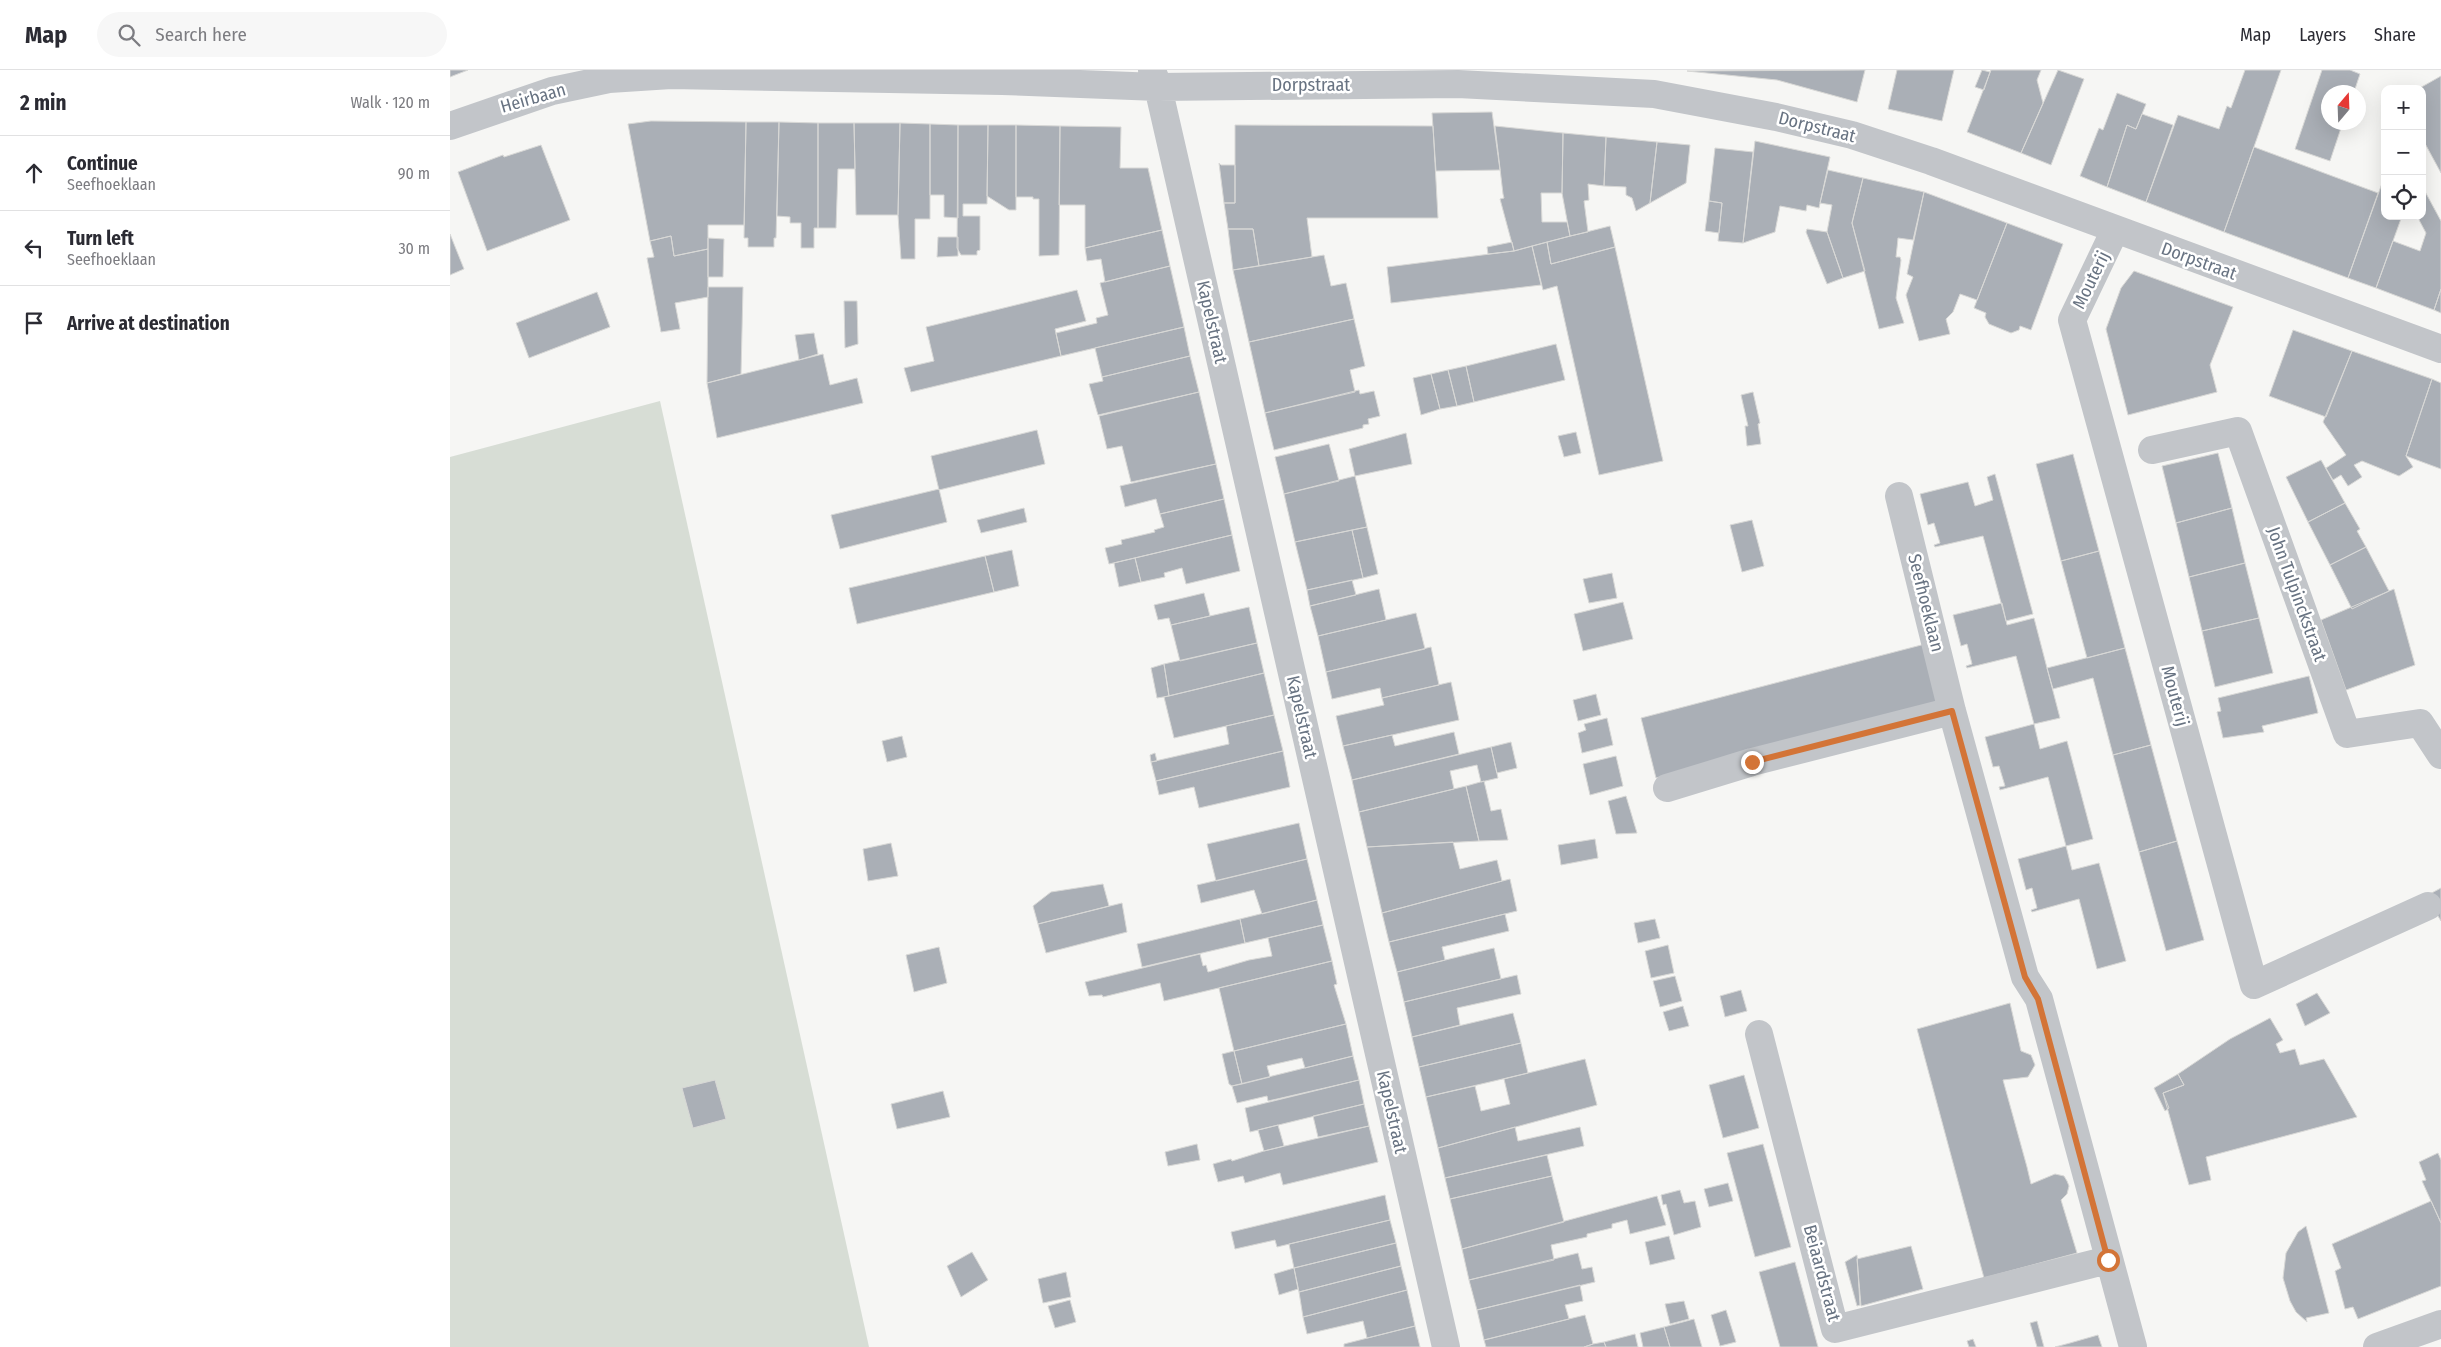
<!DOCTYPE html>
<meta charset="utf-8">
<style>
:root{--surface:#fff;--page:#f7f7f7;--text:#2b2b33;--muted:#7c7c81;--line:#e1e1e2}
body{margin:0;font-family:"Fira Sans Condensed",sans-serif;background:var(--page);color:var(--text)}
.controls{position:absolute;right:15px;top:15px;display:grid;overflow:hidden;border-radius:10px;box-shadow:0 5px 20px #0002}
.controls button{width:45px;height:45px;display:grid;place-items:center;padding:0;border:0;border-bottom:1px solid var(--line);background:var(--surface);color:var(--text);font:25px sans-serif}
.compass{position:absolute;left:1871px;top:15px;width:45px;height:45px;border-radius:50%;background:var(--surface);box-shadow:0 5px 20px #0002;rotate:19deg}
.stop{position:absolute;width:15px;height:15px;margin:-11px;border:4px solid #d37437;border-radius:50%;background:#fff}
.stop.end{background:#d37437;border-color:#fff;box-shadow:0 1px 5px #0008}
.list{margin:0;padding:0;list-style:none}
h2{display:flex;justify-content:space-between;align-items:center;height:65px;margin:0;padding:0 20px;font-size:21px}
h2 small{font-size:16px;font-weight:400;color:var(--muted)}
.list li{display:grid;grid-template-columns:32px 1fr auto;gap:15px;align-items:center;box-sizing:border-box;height:75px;padding:0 20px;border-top:1px solid var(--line)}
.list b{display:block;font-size:19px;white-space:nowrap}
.list p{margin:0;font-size:16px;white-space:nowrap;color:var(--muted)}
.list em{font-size:16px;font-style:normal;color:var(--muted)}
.icon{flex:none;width:28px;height:28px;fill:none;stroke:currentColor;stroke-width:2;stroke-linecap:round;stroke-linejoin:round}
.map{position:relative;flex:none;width:1991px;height:1277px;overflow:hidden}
header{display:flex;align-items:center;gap:30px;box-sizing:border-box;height:70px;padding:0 25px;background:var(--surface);border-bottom:1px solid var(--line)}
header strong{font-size:24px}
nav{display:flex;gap:28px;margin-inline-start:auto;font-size:18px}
.search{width:350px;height:45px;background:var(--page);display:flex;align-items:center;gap:12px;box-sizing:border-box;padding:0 18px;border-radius:28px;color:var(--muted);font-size:19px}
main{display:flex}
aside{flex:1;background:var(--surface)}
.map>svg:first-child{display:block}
.green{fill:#d7ddd5}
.building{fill:#aaafb6;stroke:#d8d8d6}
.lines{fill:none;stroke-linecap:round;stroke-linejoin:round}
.minor{stroke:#c2c5c9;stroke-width:28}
.route{stroke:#d37437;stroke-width:6}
.labels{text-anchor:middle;stroke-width:5;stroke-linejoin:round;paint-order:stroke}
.street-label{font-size:18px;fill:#687382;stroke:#fff}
</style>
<header>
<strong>Map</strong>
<div class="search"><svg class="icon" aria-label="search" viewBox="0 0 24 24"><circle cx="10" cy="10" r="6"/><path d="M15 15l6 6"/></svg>Search here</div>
<nav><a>Map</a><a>Layers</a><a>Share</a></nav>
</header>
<main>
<aside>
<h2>2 min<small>Walk · 120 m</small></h2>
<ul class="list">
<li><svg class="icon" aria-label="ahead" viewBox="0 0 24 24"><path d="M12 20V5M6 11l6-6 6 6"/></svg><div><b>Continue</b><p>Seefhoeklaan</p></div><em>90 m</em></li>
<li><svg class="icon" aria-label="left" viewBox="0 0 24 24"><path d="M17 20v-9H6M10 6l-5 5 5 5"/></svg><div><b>Turn left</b><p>Seefhoeklaan</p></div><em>30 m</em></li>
<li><svg class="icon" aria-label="arrive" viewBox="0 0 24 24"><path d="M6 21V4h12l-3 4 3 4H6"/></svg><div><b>Arrive at destination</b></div></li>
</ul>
</aside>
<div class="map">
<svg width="1991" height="1277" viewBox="0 0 1991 1277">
<rect width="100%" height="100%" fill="#f6f6f4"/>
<path class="green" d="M210,331l209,946h-419v-890z"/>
<path class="building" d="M0,0h18l-18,7z
M1415,0l-8,32 -80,-22 -90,-9z
M1447,0h57l-12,51 -54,-12z
M1532,0l8,2 -6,18 -9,-3z
M1541,0h50l-4,10 6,23 -22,50 -54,-21z
M1608,0l26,9 -33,86 -30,-12z
M1795,0h36l-57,162 -78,-30 32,-87 41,14 8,-23 4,2z
M1872,0h28l10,4 -6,18h-26v30h15l-13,39 -35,-12z
M1991,6v97l-19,-35v-49h-4z
M1667,23l29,11 -10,25 -9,-4 -20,62 -27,-11 19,-48 4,2z
M1042,42l8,58 -64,1 -4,-58z
M1692,44l31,11 -27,77 -39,-15 20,-62 9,4z
M201,51l95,1 -2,103h-36v24l-34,7 -3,-20 -21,5 -22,-117z
M296,52h33l-3,116h-2v9h-26v-9h-4z
M329,52l39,1v105h-4v20h-13v-25h-11v-6l-13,-1z
M368,53h36l1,46h-17l-2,59h-18z
M404,53h46l-2,92h-42z
M450,53l30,1v95h-15v40h-14l-3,-44z
M480,54l28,1v93l-14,-1v-22h-14z
M508,55h30l-1,79h-24v12h17v34l-3,1v4h-16l-4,-7z
M538,55h28v85h-7l-22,-14z
M566,55l44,1 -1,129 -20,1v-57h-6v-2h-17z
M785,55l198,1 5,92h-131l5,39 -53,9 -6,-37h-25l-4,-26h11z
M610,56l61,1 -1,41h28l14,62 -77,18v-43h-26z
M1045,56l68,7 -1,60h-21l1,29h25l3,14 -56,15 -14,-52 4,-1 -1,-4z
M1113,63l43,4 -2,49 -16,-2 1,16 -5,1 4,31 -18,4 -8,-43z
M1156,67l51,5 -7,61 -14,8 -4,-13 -6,-3v-8l-22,-1z
M1305,71l75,16 -11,51 -12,-3 -1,6 -26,-5 -5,26 -32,11z
M1207,72l33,3 -4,38 -36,20z
M91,75l29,75 -83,31 -29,-79 45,-17 1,2z
M1804,77l124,46 -30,85 -124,-46z
M1265,78l38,4 -10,91 -25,-2 4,-38 -13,-2z
M769,93l2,2h14v38h-11z
M1378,100l35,8 -11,45 13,48 -22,7 -16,-46 5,-27 -12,-2z
M1935,105v41h17l-26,72 -28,-10z
M1413,108l61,14 -11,48 -15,-2 -1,10 -1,9h4l1,3 -5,38 8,25 -25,6 -27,-106z
M1972,116l19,35v68l-7,21 -58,-22 17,-47 27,10 6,-18 -9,-17h5z
M1474,122l83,31 -30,77 -17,-6 -7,18 -7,7 4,15 -31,7 -13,-46 7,-18 -6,-3z
M1259,131l13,2 -3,30 -14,-2z
M1557,153l56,21 -32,86 -11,-4 -1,4 -8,3 -22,-9 -4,-7 1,-4 -12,-5z
M1160,156l5,21 -64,17 -4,-22z
M778,159h25l6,37 -26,4z
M1357,159l20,3 16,46 -16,6 -21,-52z
M712,160l8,36 -65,16 -4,-23 -14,2 -2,-13z
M0,164l14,35 -14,6z
M221,166l3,20 34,-7v48l-33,6 5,26 -19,3 -14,-74 7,-1 -4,-16z
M488,167h20v19l-21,1z
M258,168l16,1 -1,38h-15z
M1062,172l2,9 -26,3 -1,-7z
M1097,172l4,22 64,-17 48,214 -64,14 -42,-189 -14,4 -11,-44z
M1082,176l9,39 -150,18 -4,-36 127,-16z
M874,185l7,31 15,-3 8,36 -105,23 -16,-72z
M720,196l14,61 -123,29 -5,-23 41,-10 -1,-5 12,-3 -8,-32z
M1684,201l99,36 -23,58 7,27 -89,23 -22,-86 15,-41z
M258,217h35l-2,87 -34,9z
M1991,219v24l-7,-3z
M627,220l9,31 -31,8 6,27 -150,36 -7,-24 30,-7 -8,-34z
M147,222l13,35 -81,31 -13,-35z
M394,231h13l1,43 -13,4z
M904,249l11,47 -15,4 5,22 -90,21 -16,-71z
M734,257l6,29 -88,21 -7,-29z
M1843,260l59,21 -26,66 -57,-21z
M364,263l4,21 -19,6 -4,-25z
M1106,274l9,36 -91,22 -8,-36z
M1902,281l80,28 -26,77 7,11 -14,9 -37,-15 -8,4 8,12 -14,9 -7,-11 -8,5 -7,-12 20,-13 -23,-33z
M373,284l7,31 27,-7 6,25 -146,35 -10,-55z
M740,286l9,36 -101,23 -9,-31 14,-3 -1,-4z
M1016,296l8,36 -17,4 -9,-36z
M998,300l9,36 -17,3 -9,-35z
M981,304l9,35 -19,6 -8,-37z
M1982,309l9,4v86l-35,-13z
M909,320l1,4 14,-3 6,25 -12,3 1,5 -6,1v3l-89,22 -9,-37z
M749,322l17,72 -85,18 -9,-36 -15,3 -8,-33z
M1303,322l7,31 -2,1 3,20 -14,2 -2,-20h3l-7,-31z
M587,360l8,34 -106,26 -8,-34z
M1126,362l5,21 -17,4 -6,-21z
M956,363l6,31 -57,12 -6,-27z
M879,374l10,37 -55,13 -9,-37z
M1768,383l14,55 -56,15 -14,-57z
M1623,384l26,97 -38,10 -25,-97z
M1871,390l24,43 -37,19 -22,-45z
M766,394l8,35 -64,15 -4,-15 -31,8 -5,-21z
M1545,404l38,140 -27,7 -23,-85 -48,11 -1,-2 6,-2 -6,-20 -6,2 -8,-31 48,-12 7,24 18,-6 -6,-23z
M905,406l12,51 -72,15 -11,-48z
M489,419l8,33 -107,27 -9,-34z
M774,429l8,36 -123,29 -4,-16 17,-4 -1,-4 34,-8 -1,-2 10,-3 -4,-13z
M1895,433l15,26 -3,2 9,16 -36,18 -22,-43z
M574,438l3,14 -46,11 -4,-13z
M1782,438l13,55 -56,14 -13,-54z
M1302,450l12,46 -22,6 -12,-47z
M917,457l11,47 -15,4 -11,-48z
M902,460l11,48 -56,12 -12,-48z
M782,465l8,36 -54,13 -4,-16 -18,5 1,4 -24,5 -6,-24z
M1916,477l23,44 -37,18 -22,-44z
M562,480l7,36 -25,6 -9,-36z
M1649,481l26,97 -38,10 -26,-97z
M535,486l9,36 -137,32 -8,-36z
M685,488l6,24 -22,5 -5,-24z
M1795,493l14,55 -57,13 -13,-54z
M1162,503l5,25 -28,5 -6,-24z
M902,510l4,15 -46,11 -3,-16z
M929,519l7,31 -68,16 -8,-30z
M1944,519l21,76 -69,25 -25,-70z
M754,523l6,23 -39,9 -2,-7 -11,2 -4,-15z
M1173,532l10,37 -50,12 -9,-37z
M1552,533l5,22 27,-7 26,100 -26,6 -18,-68 -49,12 -1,-2 6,-2 -5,-20 -6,2 -8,-31z
M799,537l8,36 -77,18 -9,-36z
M966,543l9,36 -99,23 -8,-36z
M1809,548l14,55 -58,14 -13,-56z
M807,573l7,30 -95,23 -5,-32z
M1479,573l16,59 -289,76 -15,-60z
M981,577l8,38 -57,13 -2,-10 -48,11 -6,-27z
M1675,578l26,97 -38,10 -20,-77 -40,11 -6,-21z
M714,594l5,32 -12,2 -6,-30z
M814,603l10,42 -100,23 -10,-41z
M1859,606l9,37 -56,13 2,6 -41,6 -6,-26 4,-1 -3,-13z
M1001,612l8,38 -116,26 -7,-30 48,-11 -2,-7z
M1146,624l5,21 -23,6 -5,-21z
M824,645l9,36 -127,30 -5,-19 78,-18 -3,-18z
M1157,648l6,27 -31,8 -4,-20 8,-3 -2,-6z
M1584,654l6,25 27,-8 26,98 -27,7 -18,-69 -48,13 -1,-3 6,-1 -6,-20 -6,1 -8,-30z
M1004,662l5,22 -107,26 -9,-34 49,-11 3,11z
M452,666l5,21 -20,5 -5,-21z
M1061,672l6,26 -20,5 -6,-26z
M1701,675l26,96 -38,11 -26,-97z
M1041,677l7,31 -17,4 -4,-17 -27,6 4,18 -95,23 -7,-32z
M833,681l7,36 -91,21 -5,-21 -35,8 -3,-14z
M705,683l2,8 -6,1 -1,-7z
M1166,686l7,30 -33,9 -7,-31z
M1034,711l7,30 10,-2 7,31 -29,1 -13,-55z
M1016,716l13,55 -112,6 -8,-35z
M1176,726l11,37 -21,1 -8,-33z
M849,753l8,36 -91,22 -9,-37z
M1145,769l3,19 -37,7 -3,-20z
M1727,771l27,99 -38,11 -27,-99z
M1003,772l7,27 37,-9 5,21 -120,32 -15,-66z
M441,773l7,33 -30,5 -5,-32z
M1616,776l6,24 27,-7 27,98 -29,8 -18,-70 -47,13 -1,-2 6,-2 -5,-20 -6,2 -8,-31z
M857,789l10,41 -55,14 -8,-24 -53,13 -4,-18z
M1060,809l7,32 -128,31 -7,-29z
M653,814l6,22 -71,18 -5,-18 18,-14z
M1991,818v33l-15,-25z
M867,830l6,25 -78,18 -5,-24z
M672,833l5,29 -81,21 -8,-29z
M1055,844l4,17 -67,16 3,13 -48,12 -8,-30z
M790,849l5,24 -103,24 -5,-23z
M1205,849l5,19 -22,5 -4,-20z
M873,855l9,36 -168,40 -4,-18 -57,14 -1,-2 -13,1 -4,-14 115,-28 3,12 3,-1 2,7 41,-12 23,-4 -4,-18z
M1218,875l6,28 -23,5 -6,-27z
M489,877l8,36 -33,9 -8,-37z
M1044,878l7,31 -97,23 -7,-30z
M882,891l5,23 -3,1 12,39 -112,27 -15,-63z
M1067,905l4,19 -64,14 3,17 -48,12 -8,-35z
M1225,906l7,25 -22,6 -7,-26z
M1291,920l6,21 -22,6 -5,-21z
M1867,923l13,20 -25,13 -9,-22z
M1560,933l11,48 10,4 4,10 -7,12 -25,3 24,87 4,17 24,-10 9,2 3,5 2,5 -2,8 -6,6 16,53 -93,25 -67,-249z
M1233,936l6,20 -20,5 -6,-19z
M1063,943l8,30 -102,24 -7,-30z
M1820,948l13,22 -7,4 4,9 15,-4 5,16 24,-6 33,58 -151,40 5,23 -22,5 -26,-92 21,-8 -6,-11 52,-35z
M896,954l7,32 -48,12 -3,-10 -31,7 -4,1 3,11 -28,7 -8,-33z
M1071,973l7,30 -102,24 -7,-30z
M784,981l8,33 -10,2 -3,-2 -7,-30z
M903,986l6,24 -82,19 -9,2 -1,-5 -30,7 -5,-17z
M1135,989l12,46 -159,43 -12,-51 49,-11 6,25 29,-7 -6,-25z
M1728,1004l6,11 -21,8 6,15 -4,3 -11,-23z
M1294,1005l15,53 -36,10 -14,-53z
M265,1010l11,39 -33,9 -11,-40z
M909,1010l5,24 -114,28 -5,-24z
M493,1021l7,26 -53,12 -6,-25z
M914,1034l5,22 -51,11 -5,-21z
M828,1055l6,21 -20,5 -6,-21z
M919,1056l9,36 -95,23 -3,-12 -35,10 -2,-7 -25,6 -5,-18 18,-5 1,2 32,-10z
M1065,1057l3,14 62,-14 4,19 -139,32 -7,-30z
M747,1074l3,16 -32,6 -3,-14z
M1313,1074l28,103 -36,10 -28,-104z
M1988,1083l3,7v63l-19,-42 4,-1 -7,-18z
M1097,1085l5,21 -102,23 -5,-21z
M1102,1106l12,46 -102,27 -12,-50z
M1278,1113l5,18 -24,6 -5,-18z
M1230,1120l4,13 11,-2 6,26 -27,8 -8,-31 -3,1 -2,-10z
M935,1125l5,25 -113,27 -2,-7 -40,9 -4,-17z
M1207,1126l9,29 -36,9 -3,-14 -15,4v4l-25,6v3l-36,8 3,15 -85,20 -7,-31z
M1981,1131l10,22v63l-83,33 -5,-12 -8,2 -10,-38 6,-3 -9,-24z
M940,1150l6,23 -102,25 -5,-24z
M1856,1156l23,87 -23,5 1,4 -11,-10 -6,-11 -7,-23 3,-25 12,-21z
M1219,1166l6,23 -25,6 -5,-23z
M946,1173l5,23 -102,26 -5,-24z
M1461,1176l12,43 -62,17 -4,-47z
M522,1182l16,28 -27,17 -14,-31z
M1128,1183l4,16 10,-2 3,15 -118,28 -8,-30z
M1407,1185l3,50 -3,1 -12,-44z
M1345,1192l23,85h-38l-21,-75z
M951,1196l6,24 -104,27 -4,-25z
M844,1198l4,21 -19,6 -5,-21z
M616,1202l5,25 -28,6 -5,-24z
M1130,1215l3,16 -18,4 4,14 -85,21 -7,-30z
M957,1220l8,36 -48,12 -4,-17 -56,13 -4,-17z
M620,1230l6,22 -21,6 -7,-22z
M1234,1231l5,18 -19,5 -5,-20z
M1276,1240l10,32 -16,4 -9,-31z
M1135,1245l8,29 -9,3h-98l-2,-7z
M1244,1249l8,28h-32l-6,-20z
M1587,1251l7,26h-7l-7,-24z
M965,1256l5,21h-76v-3z
M1214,1257l6,20h-27l-3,-14z
M1185,1264l3,13h-32l-2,-5z
M1648,1265l4,12h-47l15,-4z
M1523,1269l3,8h-7l-2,-6z
M1154,1272l2,5h-22l9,-3z"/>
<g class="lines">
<path class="minor" d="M702,0l6,17 288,1260
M0,56l102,-35 57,-12 62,-4 331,6 156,6 300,-3 196,10 122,23 76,18 79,26 510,188
M1665,160l-43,90 182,665 174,-79
M1702,380l86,-19 109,303 73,-11 21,32
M1449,426l53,215 73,266 14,22 94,348
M1217,718l85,-26 200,-51
M1309,964l76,295 273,-69
M1927,1277l64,-23"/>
</g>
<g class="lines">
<path class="route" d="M1302,692l200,-51 73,266 13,22 70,261"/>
</g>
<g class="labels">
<g class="street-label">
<text x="861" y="21">Dorpstraat</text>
<text transform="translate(83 28) rotate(-16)" y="6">Heirbaan</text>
<text transform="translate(1367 57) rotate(14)" y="6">Dorpstraat</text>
<text transform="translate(1749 191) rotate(20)" y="6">Dorpstraat</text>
<text transform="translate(1641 210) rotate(-64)" y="6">Mouterij</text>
<text transform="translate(762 252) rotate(77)" y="6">Kapelstraat</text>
<text transform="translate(1847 524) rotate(70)" y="6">John Tulpinckstraat</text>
<text transform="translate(1476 533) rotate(76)" y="6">Seefhoeklaan</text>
<text transform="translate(1725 626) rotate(75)" y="6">Mouterij</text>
<text transform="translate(852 647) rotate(77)" y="6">Kapelstraat</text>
<text transform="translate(942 1042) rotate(77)" y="6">Kapelstraat</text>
<text transform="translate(1372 1203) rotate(75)" y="6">Beiaardstraat</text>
</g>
</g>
</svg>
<div class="controls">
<button>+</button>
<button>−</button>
<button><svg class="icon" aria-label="locate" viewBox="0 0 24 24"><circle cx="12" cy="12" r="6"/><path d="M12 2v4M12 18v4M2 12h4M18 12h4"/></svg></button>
</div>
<svg class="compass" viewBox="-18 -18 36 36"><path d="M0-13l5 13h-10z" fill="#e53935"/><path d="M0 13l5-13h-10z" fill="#7c7c81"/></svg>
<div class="stop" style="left:1658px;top:1190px"></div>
<div class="stop end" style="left:1302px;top:692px"></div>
</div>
</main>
